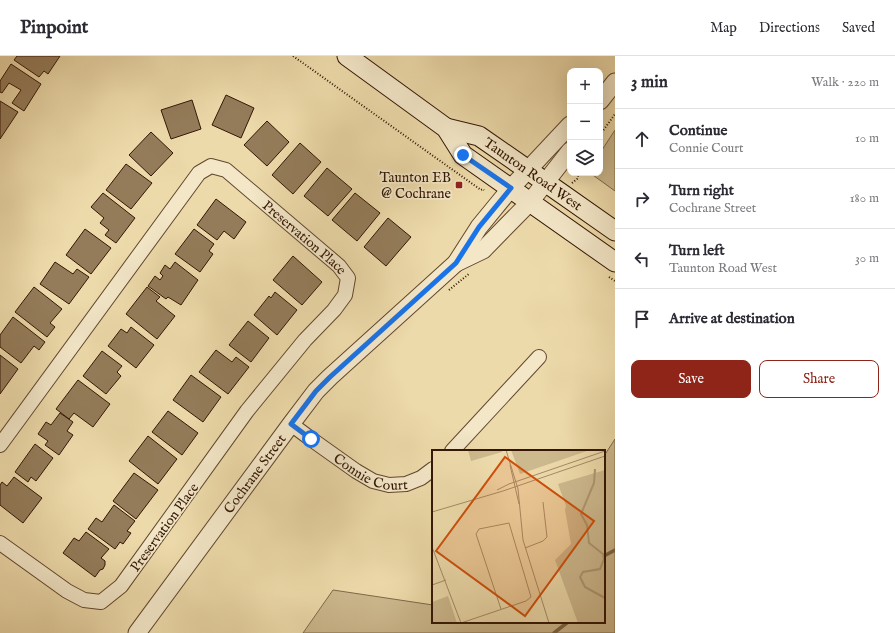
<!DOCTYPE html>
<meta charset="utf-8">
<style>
:root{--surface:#fff;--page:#f7f7f7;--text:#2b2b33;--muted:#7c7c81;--line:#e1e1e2;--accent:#8f2418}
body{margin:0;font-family:"IM FELL English",serif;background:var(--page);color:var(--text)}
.controls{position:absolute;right:12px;top:12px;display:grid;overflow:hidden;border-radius:8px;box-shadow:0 4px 16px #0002}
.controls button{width:36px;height:36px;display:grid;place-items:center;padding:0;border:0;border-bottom:1px solid var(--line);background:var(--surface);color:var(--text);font:20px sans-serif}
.stop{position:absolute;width:12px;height:12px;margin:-9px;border:3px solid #1a73e8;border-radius:50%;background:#fff}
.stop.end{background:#1a73e8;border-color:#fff;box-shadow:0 1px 4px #0008}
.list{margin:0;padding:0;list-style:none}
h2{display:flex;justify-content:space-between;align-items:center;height:52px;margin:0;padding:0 16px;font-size:17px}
h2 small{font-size:13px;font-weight:400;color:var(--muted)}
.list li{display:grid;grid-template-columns:26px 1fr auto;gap:12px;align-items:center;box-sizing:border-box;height:60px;padding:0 16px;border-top:1px solid var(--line)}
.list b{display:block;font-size:15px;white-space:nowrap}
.list p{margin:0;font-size:13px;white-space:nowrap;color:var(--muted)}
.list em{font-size:13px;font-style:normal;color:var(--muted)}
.actions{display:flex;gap:8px;padding:12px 16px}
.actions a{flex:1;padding:9px 0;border:1px solid var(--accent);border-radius:8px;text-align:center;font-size:14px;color:var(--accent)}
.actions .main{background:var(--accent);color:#fff}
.icon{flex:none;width:22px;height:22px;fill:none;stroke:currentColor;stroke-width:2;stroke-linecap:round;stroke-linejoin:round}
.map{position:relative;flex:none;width:615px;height:577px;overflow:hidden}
header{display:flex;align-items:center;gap:24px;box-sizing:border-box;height:56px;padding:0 20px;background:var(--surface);border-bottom:1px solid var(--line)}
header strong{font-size:19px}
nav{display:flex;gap:22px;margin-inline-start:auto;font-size:14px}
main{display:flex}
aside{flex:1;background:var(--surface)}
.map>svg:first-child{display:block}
.green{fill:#cdb98e;stroke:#806849}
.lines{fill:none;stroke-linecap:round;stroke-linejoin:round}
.stream{stroke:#7d6346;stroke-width:3.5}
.building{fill:#947c5a;stroke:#331604}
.minor-casing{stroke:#62472e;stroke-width:16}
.tertiary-casing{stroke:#62472e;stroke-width:19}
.secondary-casing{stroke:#331604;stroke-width:21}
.path{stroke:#331604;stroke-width:2;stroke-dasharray:1 2;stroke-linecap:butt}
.minor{stroke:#f3e7c8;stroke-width:14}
.tertiary{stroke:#f3e7c8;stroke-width:17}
.secondary{stroke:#f3e7c8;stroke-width:19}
.route{stroke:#1a73e8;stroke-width:5}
.poi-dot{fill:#8f2418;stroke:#f3e7c8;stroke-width:1.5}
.labels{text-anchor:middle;stroke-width:3.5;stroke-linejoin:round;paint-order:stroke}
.street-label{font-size:14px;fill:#331604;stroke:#f3e7c8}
.poi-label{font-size:14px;fill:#331604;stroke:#f3e7c8;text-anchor:end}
.inset-river{fill:none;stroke:#ae9772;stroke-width:2}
.inset-road{fill:none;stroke:#a38c68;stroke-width:1}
.view{fill:#cd4f0b;fill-opacity:0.15;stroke:#cd4f0b;stroke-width:2}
.inset-edge{fill:none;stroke:#331604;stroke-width:2}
</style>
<header>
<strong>Pinpoint</strong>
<nav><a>Map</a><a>Directions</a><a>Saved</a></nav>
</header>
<main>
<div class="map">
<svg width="615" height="577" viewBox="0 0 615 577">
<rect width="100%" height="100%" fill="#eddaaa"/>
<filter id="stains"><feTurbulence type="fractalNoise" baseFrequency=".005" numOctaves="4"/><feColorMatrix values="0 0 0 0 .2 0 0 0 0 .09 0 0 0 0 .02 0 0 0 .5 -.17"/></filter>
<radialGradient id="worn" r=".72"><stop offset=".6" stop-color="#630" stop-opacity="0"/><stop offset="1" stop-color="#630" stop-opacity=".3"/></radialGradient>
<path class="green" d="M615,74v61l-25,-18h10v-20z
M615,383v194h-312l30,-43 100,15v17h171v-166z"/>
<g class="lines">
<path class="stream" d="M604,500l11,-6
M554,577l14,-11"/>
</g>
<path class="building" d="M17,0h43l-12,18 -4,-3 -5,6 -25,-17z
M11,8l30,20 -17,27 -12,-8 9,-13 -12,-7 -7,10 -2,-1v-11z
M226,39l28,13 -13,30 -29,-13z
M192,44l9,29 -30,10 -10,-29z
M0,45l18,11 -18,27z
M267,65l22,21 -22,24 -23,-21z
M151,76l22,21 -22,23 -22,-21z
M300,87l21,19 -28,32 -21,-19z
M126,108l26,19 -21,26 -25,-19z
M327,112l25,21 -24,27 -24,-20z
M103,137l32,25 -19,25 -11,-8 4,-5 -9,-7 4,-5 -13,-11z
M355,137l25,20 -23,28 -25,-21z
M216,143l30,23 -12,17 -10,-8 -7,9 -20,-15z
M388,162l23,19 -25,29 -22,-19z
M85,173l26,19 -20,26 -25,-19z
M194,173l20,15 -5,7 4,3 -13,18 -25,-18z
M293,200l29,26 -20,23 -29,-25z
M55,206l18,12 4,-5 12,8 -20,27 -29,-20z
M175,206l23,18 -17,25 -13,-8 -2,2 -18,-13 7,-10 5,4 3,-4 -3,-3 5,-8 5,4z
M34,231l28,22 -12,14 5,4 -8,10 -32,-25z
M147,231l13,10 -4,4 19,15 -18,23 -31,-25z
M275,236l22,18 -20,25 -23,-20 15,-19 2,2z
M13,261l32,25 -6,8 -5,-4 -13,17 -21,-16v-12z
M248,265l21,17 -18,24 -22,-17z
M131,271l23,18 -18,23 -28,-22 13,-17 6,4z
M216,294l16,12 4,-5 13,10 -21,27 -29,-22z
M102,295l20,15 -5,6 4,4 -15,18 -23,-18z
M0,299l18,14 -18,25z
M191,319l30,22 -18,25 -30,-22z
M78,324l32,24 -17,23 -19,-14 -5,6 -13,-10z
M168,355l30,22 -16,22 -30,-23z
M60,357l13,9 -6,9 6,4 -14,20 -14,-10 3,-4 -10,-7 8,-12 5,3z
M148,380l29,23 -19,25 -29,-23z
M35,388l18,14 -17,23 -5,-4 -3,5 -13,-10z
M134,417l24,17 -22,29 -23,-18z
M14,421l28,21 -19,25 -23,-18v-20l2,-3 5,4z
M114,449l21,16 -8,10 4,2 -8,11 -3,-2 -5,7 -27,-20 8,-11 6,4z
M86,476l23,17 -8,9 4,3v4l-2,4 -3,1 -5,7 -32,-24 11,-15 5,3z"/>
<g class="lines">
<g class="minor-casing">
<g id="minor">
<path id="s1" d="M291,368l20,15 45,32 17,10 16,4 17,-1 15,-6 12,-9"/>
<path id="s2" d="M0,389l199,-272 12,-7 15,4 113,96 9,12 -3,17 -11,15 -29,30 -58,71 -126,175 -20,16 -17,-2 -17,-9 -67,-48"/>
<path d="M452,395l87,-94"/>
</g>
</g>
<g class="tertiary-casing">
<g id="tertiary">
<path d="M600,45l15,-19"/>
<path d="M456,207l27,-13 47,-48 40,-51"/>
<path id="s3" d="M137,577l154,-209 25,-33 14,-14 126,-114 23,-36 32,-39 59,-63"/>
</g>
</g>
<g class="secondary-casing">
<g id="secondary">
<path d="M347,0l99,72 17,27 152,107"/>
<path id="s4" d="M446,72l33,8 49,34 87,61"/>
</g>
</g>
<path class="path" d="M293,0l188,134 2,-1 1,1
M600,79l15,-21
M572,127l5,-4 2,-6
M609,221l6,4
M449,234l21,-17"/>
<use href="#minor" class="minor"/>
<use href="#tertiary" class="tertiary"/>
<use href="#secondary" class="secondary"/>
</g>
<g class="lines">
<path class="route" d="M311,383l-20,-15 25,-33 14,-14 126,-114 23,-36 32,-39 -48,-33"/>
</g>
<rect class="poi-dot" x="455" y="125" width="8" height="8" rx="2"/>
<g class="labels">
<g class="street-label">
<text dy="5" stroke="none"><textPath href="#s4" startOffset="100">Taunton Road West</textPath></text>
<text dy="5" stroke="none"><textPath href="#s2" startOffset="470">Preservation Place</textPath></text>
<text dy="5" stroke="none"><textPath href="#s1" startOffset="95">Connie Court</textPath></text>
<text dy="5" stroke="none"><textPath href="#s3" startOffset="198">Cochrane Street</textPath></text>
<text transform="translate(164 471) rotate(-54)" y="5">Preservation Place</text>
</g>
<g class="poi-label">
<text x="451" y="126">Taunton EB<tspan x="451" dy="16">@ Cochrane</tspan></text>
</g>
</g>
<g transform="translate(432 394)">
<rect width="173" height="173" fill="#eddaaa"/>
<path d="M36,0h34v2l-31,9zM79,0h79l-70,24zM173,20v153h-27l-23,-63 16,-16 -6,-34 1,-4 -8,-22zM16,146l9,27h-25v-21z" fill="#cdb98e"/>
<path class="inset-river" d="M163,19l-1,14 -13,31 6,11 2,18 14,11 1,5 -4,10 -17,3 -3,5 5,10 20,11"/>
<path class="inset-road" d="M74,0l12,39 5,51 26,83M78,15l9,39M65,40l12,-6 96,-33M0,62l71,-21 102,-35M0,97l29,76M93,98l18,-7 4,-4 -4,-35M0,135l14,-5M29,173l65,-22 5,-4 -22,-74 -30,6 -3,5 25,75"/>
<path class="view" d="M73,7l89,64 -69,95 -89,-65z"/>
<rect width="173" height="173" class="inset-edge"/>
</g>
<rect width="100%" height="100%" filter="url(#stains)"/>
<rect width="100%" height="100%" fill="url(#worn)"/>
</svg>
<div class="controls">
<button>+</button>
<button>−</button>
<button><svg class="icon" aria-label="layers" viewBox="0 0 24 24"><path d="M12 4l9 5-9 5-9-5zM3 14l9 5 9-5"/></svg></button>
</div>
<div class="stop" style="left:311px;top:383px"></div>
<div class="stop end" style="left:463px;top:99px"></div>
</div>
<aside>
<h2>3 min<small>Walk · 220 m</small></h2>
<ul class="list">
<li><svg class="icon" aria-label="ahead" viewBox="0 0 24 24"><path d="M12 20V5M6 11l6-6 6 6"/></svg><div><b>Continue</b><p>Connie Court</p></div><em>10 m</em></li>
<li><svg class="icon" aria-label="right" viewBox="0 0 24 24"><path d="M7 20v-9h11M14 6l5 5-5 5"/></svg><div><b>Turn right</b><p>Cochrane Street</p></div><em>180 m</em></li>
<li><svg class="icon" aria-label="left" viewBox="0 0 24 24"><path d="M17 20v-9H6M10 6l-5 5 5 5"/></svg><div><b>Turn left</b><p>Taunton Road West</p></div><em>30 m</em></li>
<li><svg class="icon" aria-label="arrive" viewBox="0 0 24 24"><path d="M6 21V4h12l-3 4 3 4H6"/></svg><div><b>Arrive at destination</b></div></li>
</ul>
<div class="actions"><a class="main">Save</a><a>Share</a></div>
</aside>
</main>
